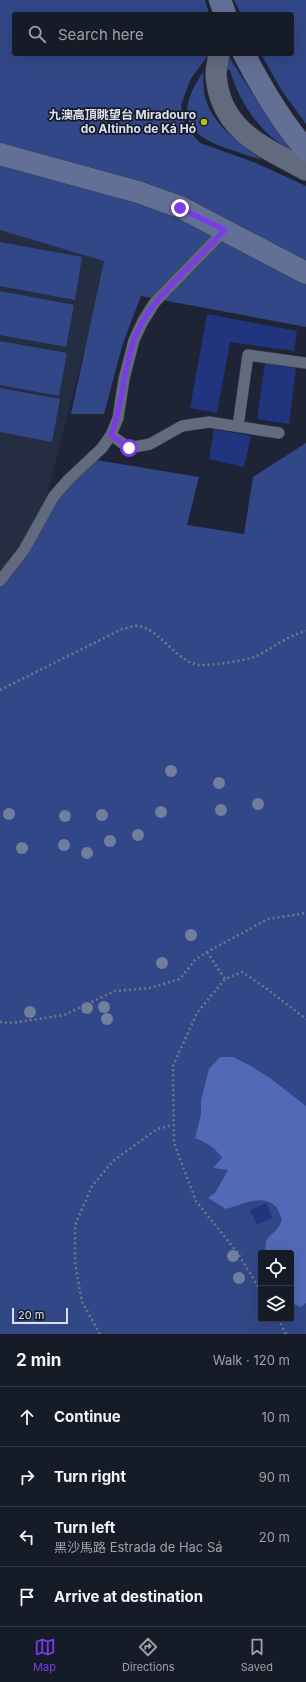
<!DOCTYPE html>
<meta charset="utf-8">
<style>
:root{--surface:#161b28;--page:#1f2430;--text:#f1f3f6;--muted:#9ea1a8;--line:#353945;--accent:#7c3aed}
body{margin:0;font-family:Inter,"Noto Sans SC",sans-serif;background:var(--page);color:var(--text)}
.controls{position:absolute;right:12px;bottom:12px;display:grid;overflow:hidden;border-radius:4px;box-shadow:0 4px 16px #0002}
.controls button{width:36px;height:36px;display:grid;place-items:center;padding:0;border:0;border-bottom:1px solid var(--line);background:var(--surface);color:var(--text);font:20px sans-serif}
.scale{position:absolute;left:12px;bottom:10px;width:56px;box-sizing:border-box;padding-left:4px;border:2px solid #dbe0eb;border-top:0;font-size:11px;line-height:14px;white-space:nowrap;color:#dbe0eb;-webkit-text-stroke:3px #151b2a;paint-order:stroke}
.stop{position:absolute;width:12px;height:12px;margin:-9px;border:3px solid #7c3aed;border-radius:50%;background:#fff}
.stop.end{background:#7c3aed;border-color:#fff;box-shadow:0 1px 4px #0008}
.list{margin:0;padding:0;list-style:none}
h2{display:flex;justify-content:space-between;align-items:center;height:52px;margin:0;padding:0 16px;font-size:17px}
h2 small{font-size:13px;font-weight:400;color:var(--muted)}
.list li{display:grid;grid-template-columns:26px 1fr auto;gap:12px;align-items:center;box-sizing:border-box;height:60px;padding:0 16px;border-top:1px solid var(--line)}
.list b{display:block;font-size:15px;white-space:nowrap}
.list p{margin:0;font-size:13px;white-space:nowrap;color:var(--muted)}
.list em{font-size:13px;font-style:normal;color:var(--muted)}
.icon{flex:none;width:22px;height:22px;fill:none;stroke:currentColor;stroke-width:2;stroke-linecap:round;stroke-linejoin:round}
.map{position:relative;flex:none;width:306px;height:1334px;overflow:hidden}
.search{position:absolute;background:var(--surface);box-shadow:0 4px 16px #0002;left:12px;right:12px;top:12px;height:44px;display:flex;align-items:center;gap:10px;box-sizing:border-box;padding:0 14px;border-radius:4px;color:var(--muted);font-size:15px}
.sheet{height:292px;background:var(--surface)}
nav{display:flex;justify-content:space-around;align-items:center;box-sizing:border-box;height:56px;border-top:1px solid var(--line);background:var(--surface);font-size:11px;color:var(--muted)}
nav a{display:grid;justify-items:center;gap:2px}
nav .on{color:var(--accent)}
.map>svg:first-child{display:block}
.built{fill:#252d43}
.green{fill:#324787;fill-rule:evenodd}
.water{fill:#506ab8}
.building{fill:#21347e}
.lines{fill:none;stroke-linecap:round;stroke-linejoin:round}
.service-casing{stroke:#3b404e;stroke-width:12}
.minor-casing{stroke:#3b404e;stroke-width:22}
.secondary-casing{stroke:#3b404e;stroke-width:23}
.path{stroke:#737886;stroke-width:2.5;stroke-dasharray:2 3;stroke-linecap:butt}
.service{stroke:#626a7e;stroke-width:11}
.minor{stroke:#626a7e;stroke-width:21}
.secondary{stroke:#637095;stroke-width:22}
.tree{fill:#727e9d}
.route{stroke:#7c3aed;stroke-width:5}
.poi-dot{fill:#adc60d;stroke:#151b2a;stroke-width:1.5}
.labels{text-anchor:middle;stroke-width:3.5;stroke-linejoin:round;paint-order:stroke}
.poi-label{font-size:12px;font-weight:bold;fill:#dbe0eb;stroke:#151b2a;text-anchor:end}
</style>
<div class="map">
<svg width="306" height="1334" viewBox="0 0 306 1334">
<rect width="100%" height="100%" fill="#1e2435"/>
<path class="built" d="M0,162l114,73 -69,267 -25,47 -20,26z"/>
<path class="green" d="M0,0h205l4,14h-195v40h195l-19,26 -9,25 4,21 15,17 56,20 50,23v141l-165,-31 -18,47 -19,71h-33l33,-153 -104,-31z
M234,0h72v124l-24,-33 -21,-37h31v-40h-51z
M228,55l33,52 34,45c-32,-14 -56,-49 -65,-82h-6z
M203,72c1,8 0,17 2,25 8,29 35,46 57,63 -49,-17 -102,-24 -59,-88z
M0,242l82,15 -7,43 -75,-14z
M0,291l74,14 -8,42 -66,-12z
M0,341l67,12 -8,43 -59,-11z
M0,388l60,11 -8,43 -52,-10z
M306,443v891h-306v-753l46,-72 44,-50 109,18 -12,48 57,9 9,-57zM261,1253h30v66h-30z"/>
<path class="water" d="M220,1057h13l18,9 19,12 36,28v197l-5,4 -10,-4v-50h-25c-3,-16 4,-15 12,-25 1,-2 3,-6 4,-8 -8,-31 -33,-18 -56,-11l-18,-11 7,-5 13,-23 -15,-2 9,-10c-7,-11 -15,-15 -27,-20l6,-23v-15l8,-31z"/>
<path class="building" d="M207,314l90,17 -3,20 -64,-9 -13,71 -27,-5z
M265,363l31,4 -7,57 -32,-5z
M214,429l37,7 -7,31 -35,-8z
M266,1203l7,15 -16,7 -7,-15z"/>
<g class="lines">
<g class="service-casing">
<path id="service" d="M238,426l10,-71 58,8
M111,435l18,13 21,-4 32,-18 27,-4 70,11
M0,581l24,-31 30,-54 15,-17 33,-31 9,-13 7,-17 6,-39 10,-39 9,-19 12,-19 70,-72"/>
</g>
<g class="minor-casing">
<path id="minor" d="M219,54c-1,7 -3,15 -3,21 4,56 48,72 90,95"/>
</g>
<g class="secondary-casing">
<path id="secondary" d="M220,0l5,14
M244,54c17,33 38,68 62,96
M0,154l138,38 42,15 126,66"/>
</g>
<path class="path" d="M0,690l124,-62c5,0 11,-3 15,-2 21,4 40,38 61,39 11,1 48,-5 57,-9 17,-9 30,-20 49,-25
M207,952l18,27
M0,1022l12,1 52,-8 51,-24 35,-3 30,-9 15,-19 12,-8 61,-33 38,-6
M261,1291l-24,-39 -41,-51 -22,-58 -1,-77 24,-53 28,-34 17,-7 25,17 39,30
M278,1319l8,15
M100,1334l-18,-32 -7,-39v-38l17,-39 21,-25 44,-32 16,-4"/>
<use href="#service" class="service"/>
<use href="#minor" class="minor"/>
<use href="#secondary" class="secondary"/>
</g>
<g class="tree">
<circle cx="171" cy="771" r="6"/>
<circle cx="219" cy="783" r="6"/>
<circle cx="258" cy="804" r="6"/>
<circle cx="221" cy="810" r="6"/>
<circle cx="161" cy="812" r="6"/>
<circle cx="9" cy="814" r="6"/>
<circle cx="102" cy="815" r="6"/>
<circle cx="65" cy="816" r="6"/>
<circle cx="138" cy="835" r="6"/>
<circle cx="110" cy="841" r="6"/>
<circle cx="64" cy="845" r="6"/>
<circle cx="22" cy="848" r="6"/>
<circle cx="87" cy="853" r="6"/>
<circle cx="191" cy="935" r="6"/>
<circle cx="162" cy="963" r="6"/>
<circle cx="104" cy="1007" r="6"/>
<circle cx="87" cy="1008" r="6"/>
<circle cx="30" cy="1012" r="6"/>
<circle cx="107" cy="1019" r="6"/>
<circle cx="233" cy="1256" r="6"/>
<circle cx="239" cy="1278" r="6"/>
</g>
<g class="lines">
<path class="route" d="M129,448l-18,-13c12,-31 12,-64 23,-95 10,-28 30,-48 50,-68 14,-14 27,-28 41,-42l-45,-22"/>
</g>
<circle class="poi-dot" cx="204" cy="122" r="4"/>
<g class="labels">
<g class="poi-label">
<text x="196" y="119">九澳高頂眺望台 Miradouro<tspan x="196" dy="14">do Altinho de Ká Hó</tspan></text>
</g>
</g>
</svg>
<div class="controls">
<button><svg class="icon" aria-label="locate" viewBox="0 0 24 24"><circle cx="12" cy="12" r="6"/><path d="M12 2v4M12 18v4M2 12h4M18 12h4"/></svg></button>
<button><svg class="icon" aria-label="layers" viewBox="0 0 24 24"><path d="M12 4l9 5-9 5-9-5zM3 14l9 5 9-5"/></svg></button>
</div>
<div class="scale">20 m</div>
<div class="stop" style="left:129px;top:448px"></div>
<div class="stop end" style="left:180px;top:208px"></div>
<div class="search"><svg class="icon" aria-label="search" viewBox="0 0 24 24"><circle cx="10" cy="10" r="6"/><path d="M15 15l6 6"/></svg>Search here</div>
</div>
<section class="sheet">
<h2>2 min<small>Walk · 120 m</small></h2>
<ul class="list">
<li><svg class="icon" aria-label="ahead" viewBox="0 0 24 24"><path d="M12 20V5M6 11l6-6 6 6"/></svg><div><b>Continue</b></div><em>10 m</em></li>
<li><svg class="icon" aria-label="right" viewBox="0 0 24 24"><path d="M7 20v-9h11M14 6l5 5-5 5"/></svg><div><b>Turn right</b></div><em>90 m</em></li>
<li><svg class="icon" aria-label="left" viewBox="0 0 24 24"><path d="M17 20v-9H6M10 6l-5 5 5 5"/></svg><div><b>Turn left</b><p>黑沙馬路 Estrada de Hac Sá</p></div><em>20 m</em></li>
<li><svg class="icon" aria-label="arrive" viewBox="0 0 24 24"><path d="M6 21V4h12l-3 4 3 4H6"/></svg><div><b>Arrive at destination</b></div></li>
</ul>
</section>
<nav>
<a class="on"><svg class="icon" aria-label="map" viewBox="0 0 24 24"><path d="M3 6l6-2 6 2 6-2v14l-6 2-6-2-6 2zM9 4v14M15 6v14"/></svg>Map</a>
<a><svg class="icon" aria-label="directions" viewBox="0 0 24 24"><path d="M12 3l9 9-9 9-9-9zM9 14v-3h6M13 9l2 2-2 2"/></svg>Directions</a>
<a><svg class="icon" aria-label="saved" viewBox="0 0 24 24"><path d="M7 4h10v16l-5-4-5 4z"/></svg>Saved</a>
</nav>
